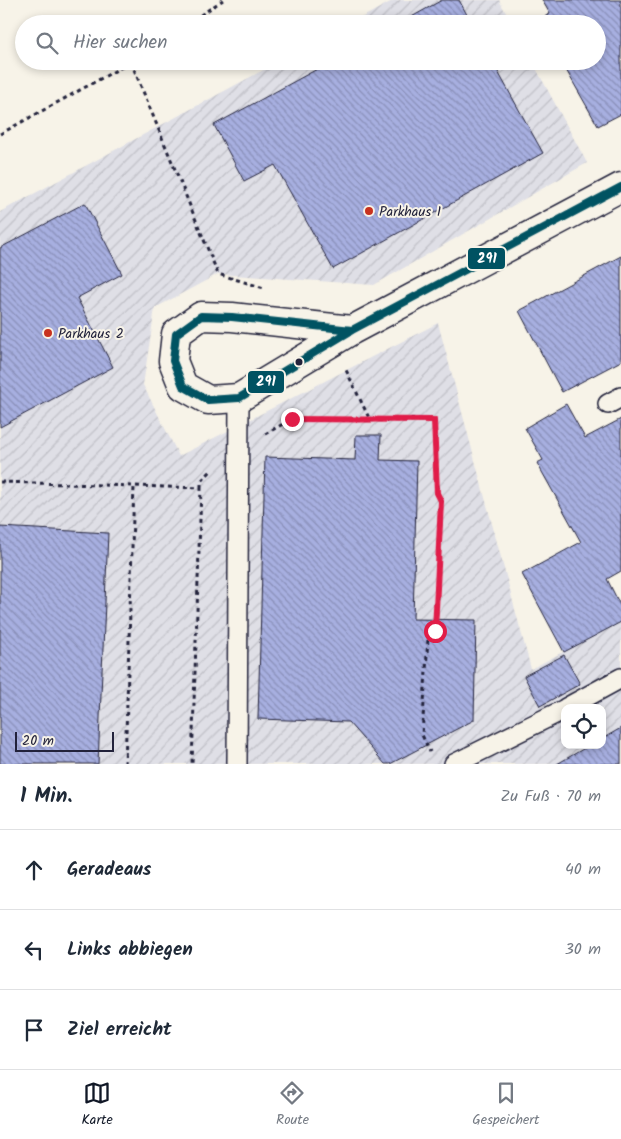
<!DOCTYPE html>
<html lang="de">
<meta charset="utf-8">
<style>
:root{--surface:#fff;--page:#f2f2f3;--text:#1f2937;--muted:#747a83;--line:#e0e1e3;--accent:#111827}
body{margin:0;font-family:Kalam,sans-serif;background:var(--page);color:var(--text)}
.controls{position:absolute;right:15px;bottom:15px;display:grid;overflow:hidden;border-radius:10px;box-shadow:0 2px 8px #0003}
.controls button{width:45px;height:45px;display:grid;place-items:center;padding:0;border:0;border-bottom:1px solid var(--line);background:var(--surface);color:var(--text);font:25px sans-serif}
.scale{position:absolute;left:15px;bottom:12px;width:99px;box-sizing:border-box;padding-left:5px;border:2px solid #22223b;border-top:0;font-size:14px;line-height:18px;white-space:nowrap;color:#22223b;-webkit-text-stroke:4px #f7f3e8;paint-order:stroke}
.stop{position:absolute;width:15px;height:15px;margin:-11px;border:4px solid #e11d48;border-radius:50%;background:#fff}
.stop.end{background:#e11d48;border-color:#fff;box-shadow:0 1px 5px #0008}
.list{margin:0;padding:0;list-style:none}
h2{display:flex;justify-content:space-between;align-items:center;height:65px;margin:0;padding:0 20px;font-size:21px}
h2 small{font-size:16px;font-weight:400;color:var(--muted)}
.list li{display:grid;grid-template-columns:32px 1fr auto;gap:15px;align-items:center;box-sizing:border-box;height:80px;padding:0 20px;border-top:1px solid var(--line)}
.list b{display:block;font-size:19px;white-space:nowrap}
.list em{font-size:16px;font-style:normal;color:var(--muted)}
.icon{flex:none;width:28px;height:28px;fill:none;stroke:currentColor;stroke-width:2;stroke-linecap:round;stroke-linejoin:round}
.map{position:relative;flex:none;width:621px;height:764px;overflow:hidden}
.search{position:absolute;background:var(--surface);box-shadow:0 2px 8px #0003;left:15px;right:15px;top:15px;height:55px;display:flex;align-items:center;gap:12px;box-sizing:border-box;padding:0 18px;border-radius:28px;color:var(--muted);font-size:19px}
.sheet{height:305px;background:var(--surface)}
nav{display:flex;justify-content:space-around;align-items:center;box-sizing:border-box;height:70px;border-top:1px solid var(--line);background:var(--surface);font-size:14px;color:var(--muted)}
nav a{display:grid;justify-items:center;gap:2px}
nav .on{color:var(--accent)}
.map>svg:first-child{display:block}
.industrial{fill:url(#industrial-furrows);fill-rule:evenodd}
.building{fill:url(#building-back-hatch);stroke:#22223b}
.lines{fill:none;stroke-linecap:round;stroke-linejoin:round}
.lane-casing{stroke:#22223b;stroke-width:22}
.street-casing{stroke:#22223b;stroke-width:31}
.path{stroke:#22223b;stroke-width:3;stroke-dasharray:4 4;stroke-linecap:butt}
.lane{stroke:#f7f3e8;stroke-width:19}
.street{stroke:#f7f3e8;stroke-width:28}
.bus-1-casing{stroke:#f7f3e8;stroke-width:11}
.bus-1{stroke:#005262;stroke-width:8}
.route{stroke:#e11d48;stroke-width:6}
.poi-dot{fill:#c8321e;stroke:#f7f3e8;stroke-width:2}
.bus-dot{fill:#22223b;stroke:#f7f3e8;stroke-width:2}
.labels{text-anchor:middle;stroke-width:4;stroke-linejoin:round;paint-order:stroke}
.poi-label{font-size:14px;fill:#22223b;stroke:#f7f3e8;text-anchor:start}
.line-badge{stroke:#f7f3e8;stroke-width:2}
.badge-label{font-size:14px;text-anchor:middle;font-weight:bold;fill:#fff}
</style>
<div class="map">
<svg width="621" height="764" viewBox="0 0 621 764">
<defs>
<pattern id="industrial-furrows" width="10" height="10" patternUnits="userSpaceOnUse" patternTransform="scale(1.25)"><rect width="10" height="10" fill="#dfdfe6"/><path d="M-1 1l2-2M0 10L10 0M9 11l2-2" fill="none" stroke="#bfbfc6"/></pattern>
<pattern id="building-back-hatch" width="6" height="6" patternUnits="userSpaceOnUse" patternTransform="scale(1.25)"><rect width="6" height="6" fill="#a7afe0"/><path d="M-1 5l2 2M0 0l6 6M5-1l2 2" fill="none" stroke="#888eb7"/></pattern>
</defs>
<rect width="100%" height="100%" fill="#f7f3e8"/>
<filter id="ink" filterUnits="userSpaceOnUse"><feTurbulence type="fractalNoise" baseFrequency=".02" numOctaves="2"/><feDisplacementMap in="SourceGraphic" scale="10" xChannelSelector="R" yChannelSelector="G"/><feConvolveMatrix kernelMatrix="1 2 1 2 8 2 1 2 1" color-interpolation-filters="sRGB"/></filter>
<g filter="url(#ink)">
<path class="industrial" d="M394,0h105l13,24h-162z
M280,61h252l55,102 -213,122 -156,-11 -63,34 -12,77 36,71 259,-133 93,346 90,-48v143h-621v-552zM565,708h37v37h-37z"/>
<path class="building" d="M442,0h17l13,24h-73z
M542,0h79v114l-23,12 -37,-65h36v-37h-56l-3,-4 12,-6z
M332,61h160l51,92 -210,116 -58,-104 -31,16 -30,-56z
M85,203l37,71 -45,24 36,69 -113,60v-179z
M621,256v105l-59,31 -43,-81z
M566,404l19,34 36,-19v152l-14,8 14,28v15l-57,30 -42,-78 59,-32 -44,-79 6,-3 -18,-32z
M356,435h25l-1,25 37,1 -4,158 63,1 -2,100 -84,44h-5l-37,-42 -90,-3 7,-262 90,3z
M0,527l108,6 -10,231h-98z
M564,655l16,29 -40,22 -16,-30z
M621,728v36h-64l33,-19h12v-6z"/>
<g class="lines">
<g class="lane-casing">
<path id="lane" d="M608,404l13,-7
M566,708l55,-30
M237,764l2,-366
M454,764l111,-55"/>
</g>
<g class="street-casing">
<path id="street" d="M352,330l-120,-13 -31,-1 -25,18 -3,27 10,25 25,14 31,-2 113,-68 269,-143"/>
</g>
<path class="path" d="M187,24l36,-24
M131,62l87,212 46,14
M0,134l131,-72
M370,420h64l3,73 4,8 -6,130 -7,7 -6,97 8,17
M265,434l27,-15 78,1 -24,-50
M0,482l201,6 -9,276
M201,488v-7l11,-11
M125,764l9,-278"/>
<use href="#lane" class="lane"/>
<use href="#street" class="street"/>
<g class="bus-1-casing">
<path id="bus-1" d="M201,316l31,1 120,13 -113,68 -31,2 -25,-14 -10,-25 3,-27z
M352,330l269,-143"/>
</g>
<use href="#bus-1" class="bus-1"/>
</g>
</g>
<g class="lines" filter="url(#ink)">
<path class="route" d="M292,419l142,1 3,73 4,8 -6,130"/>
</g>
<g class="poi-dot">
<circle cx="369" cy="211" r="5"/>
<circle cx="48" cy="333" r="5"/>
</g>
<circle class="bus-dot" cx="299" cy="362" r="4.5"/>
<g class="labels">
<g class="poi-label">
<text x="379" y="216">Parkhaus 1</text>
<text x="58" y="338">Parkhaus 2</text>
</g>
</g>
<g class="line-badge">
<rect x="467" y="247" width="39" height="23" rx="5" fill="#005262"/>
<rect x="247" y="370" width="38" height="24" rx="5" fill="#005262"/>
</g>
<g class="badge-label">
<text x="487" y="263">291</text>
<text x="266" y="386">291</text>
</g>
</svg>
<div class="controls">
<button><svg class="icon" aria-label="locate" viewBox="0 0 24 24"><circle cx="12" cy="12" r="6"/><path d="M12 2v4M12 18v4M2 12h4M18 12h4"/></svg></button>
</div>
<div class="scale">20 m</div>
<div class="stop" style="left:435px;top:631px"></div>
<div class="stop end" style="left:292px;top:419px"></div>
<div class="search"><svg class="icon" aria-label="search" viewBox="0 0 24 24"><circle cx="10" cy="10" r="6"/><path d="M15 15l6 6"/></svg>Hier suchen</div>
</div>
<section class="sheet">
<h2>1 Min.<small>Zu Fuß · 70 m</small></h2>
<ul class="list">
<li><svg class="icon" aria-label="ahead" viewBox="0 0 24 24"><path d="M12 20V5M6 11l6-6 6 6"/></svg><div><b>Geradeaus</b></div><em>40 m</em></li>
<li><svg class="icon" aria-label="left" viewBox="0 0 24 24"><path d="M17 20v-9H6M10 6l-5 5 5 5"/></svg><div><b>Links abbiegen</b></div><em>30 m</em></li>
<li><svg class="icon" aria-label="arrive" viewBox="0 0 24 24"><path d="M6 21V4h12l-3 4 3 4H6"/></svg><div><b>Ziel erreicht</b></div></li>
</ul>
</section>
<nav>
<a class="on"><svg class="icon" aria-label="map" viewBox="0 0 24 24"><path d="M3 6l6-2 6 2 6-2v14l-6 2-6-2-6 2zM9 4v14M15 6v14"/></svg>Karte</a>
<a><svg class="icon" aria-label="directions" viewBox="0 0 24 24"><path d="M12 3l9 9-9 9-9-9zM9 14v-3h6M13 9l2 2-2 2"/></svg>Route</a>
<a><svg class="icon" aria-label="saved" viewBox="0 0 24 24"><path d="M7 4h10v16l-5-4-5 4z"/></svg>Gespeichert</a>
</nav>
